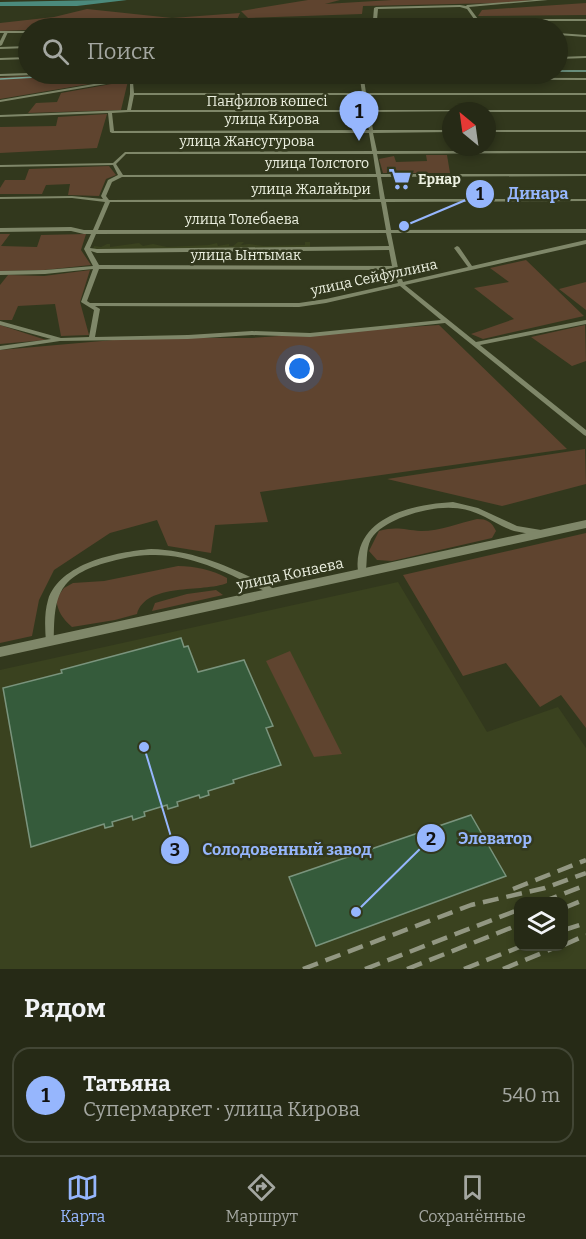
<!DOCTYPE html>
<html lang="ru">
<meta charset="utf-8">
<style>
:root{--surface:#262a16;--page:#323623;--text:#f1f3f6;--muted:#a4a7a1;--line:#424635;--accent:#96b6fd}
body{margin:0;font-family:Bitter,serif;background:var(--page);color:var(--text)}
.controls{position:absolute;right:18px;bottom:18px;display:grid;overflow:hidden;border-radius:12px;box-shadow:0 3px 9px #0003}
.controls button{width:54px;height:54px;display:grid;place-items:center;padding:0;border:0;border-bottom:2px solid var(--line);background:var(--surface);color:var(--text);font:30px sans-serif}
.compass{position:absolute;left:442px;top:102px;width:54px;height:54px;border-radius:50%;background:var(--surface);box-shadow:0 3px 9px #0003;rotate:331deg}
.you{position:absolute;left:300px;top:369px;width:21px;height:21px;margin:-15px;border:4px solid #fff;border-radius:50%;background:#1a73e8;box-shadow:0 0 0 9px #1a73e833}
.badge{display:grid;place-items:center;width:39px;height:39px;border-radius:50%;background:var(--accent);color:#111;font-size:20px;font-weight:700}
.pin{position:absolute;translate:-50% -50px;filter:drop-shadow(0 2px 3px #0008)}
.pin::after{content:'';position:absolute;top:32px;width:21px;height:18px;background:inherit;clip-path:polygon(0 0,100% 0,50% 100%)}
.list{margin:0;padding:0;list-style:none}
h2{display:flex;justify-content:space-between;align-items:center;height:78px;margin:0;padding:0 24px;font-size:26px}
h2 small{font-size:20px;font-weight:400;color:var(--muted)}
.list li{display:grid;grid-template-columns:39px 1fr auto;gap:18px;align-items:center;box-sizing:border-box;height:96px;margin:0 12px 12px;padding:0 12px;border:2px solid var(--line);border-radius:18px}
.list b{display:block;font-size:22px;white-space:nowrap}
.list p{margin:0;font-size:20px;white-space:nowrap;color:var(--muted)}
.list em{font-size:20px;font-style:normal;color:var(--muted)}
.icon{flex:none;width:33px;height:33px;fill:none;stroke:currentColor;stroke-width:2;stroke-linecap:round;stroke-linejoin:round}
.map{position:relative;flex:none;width:586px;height:969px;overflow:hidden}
.search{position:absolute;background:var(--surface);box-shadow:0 3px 9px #0003;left:18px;right:18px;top:18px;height:66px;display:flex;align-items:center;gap:15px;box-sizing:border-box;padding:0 21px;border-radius:33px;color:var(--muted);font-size:22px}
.sheet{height:186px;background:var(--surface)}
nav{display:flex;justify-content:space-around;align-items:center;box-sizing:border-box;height:84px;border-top:2px solid var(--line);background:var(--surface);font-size:16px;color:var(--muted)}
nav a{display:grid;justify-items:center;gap:3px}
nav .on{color:var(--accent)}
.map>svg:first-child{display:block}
.built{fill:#3a421f;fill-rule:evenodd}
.green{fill:#5f442f}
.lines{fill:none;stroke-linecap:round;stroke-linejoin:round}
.stream{stroke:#7ba99a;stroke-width:1.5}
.river{fill:#4b8a7c;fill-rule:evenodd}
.building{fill:#355b3b;stroke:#7a947d;stroke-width:1.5}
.minor{fill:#7f8769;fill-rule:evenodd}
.tertiary{fill:#7f8769;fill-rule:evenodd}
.secondary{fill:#7f8769;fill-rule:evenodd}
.rail{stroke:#929782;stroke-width:4.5;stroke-dasharray:16 8;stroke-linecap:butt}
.labels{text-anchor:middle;stroke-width:5;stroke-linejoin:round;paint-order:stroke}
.far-street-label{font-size:14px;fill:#ecf0e0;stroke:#32381d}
.far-poi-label{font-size:14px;font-weight:bold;fill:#ecf0e0;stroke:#32381d;text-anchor:start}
.street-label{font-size:15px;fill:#ecf0e0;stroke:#32381d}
.leader{fill:none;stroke:#96b6fd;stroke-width:2}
.callout-dot{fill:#96b6fd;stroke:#32381d;stroke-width:2}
.mark-label{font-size:18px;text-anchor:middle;font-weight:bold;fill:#111}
.callout-label{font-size:16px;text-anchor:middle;font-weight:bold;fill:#96b6fd;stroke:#32381d;stroke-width:5;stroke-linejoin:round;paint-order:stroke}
</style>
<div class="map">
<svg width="586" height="969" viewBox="0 0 586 969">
<rect width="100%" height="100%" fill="#32381d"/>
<path class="built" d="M238,242h6l-3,3 8,-1 15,2 41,-1v-3h5v6l-217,2 1,-4 7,1 6,-3h3v3l29,-4 4,3 10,-2 14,3 42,-2 8,-2 1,3 11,-2v2h4z
M398,582l89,150 71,-25 28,41v221h-586v-299zM518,902h46v44h-46z"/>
<path class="green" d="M308,0h32l-15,4 67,-4h142l-35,3 -136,3 -1,8 -114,4 -7,-7z
M586,3v12l-108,1 4,-6z
M87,9l85,9 68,-5 -4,9 -236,9v-8l54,-6z
M408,21l90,1 4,4h32l-1,2z
M87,74h42l-10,5 -119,20v-22z
M128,81l-7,29 -93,3 8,-10 21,-1 4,-9z
M107,114l-10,34 -97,5v-26l56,-1 2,-9z
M426,155h21l3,18h-67l-4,-14 15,-3 2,6 31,-1z
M109,166l7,9 -10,4 -7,17 -31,-1 2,-11 -24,1 -4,9h-42v-6l5,-8h20l4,-11z
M0,234h10l-9,12 36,1 4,-12 45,-1 -5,16 10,15 -47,5 -44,1z
M526,260l58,56 -101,23 -12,-5 43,-15 -40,-31 35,-6 -19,-14z
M90,270l-10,32 9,33 -28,1 -6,-32 -37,2 -6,14h-12v-35l8,-10 36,1z
M586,282v28l-27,-21z
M0,325l46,15 -46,4z
M439,325l128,124 -307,43 8,30 -53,3 -4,28 -43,-7 -11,-26 -47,13 -56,37 -15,30 -7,36 -32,7v-293l136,-12h116z
M585,325l1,36 -14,5 -41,-29z
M585,449l1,35 -84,22 -115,-27z
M477,519c10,0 15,3 19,12l-4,7 -100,23 -15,-1 -8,-9 10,-20c18,-5 25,-1 42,0 20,0 38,-8 56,-12z
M586,533v195l-25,-33 -21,12 -34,-44 -43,13 -60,-101z
M178,566c16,0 35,4 49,12v5c-24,10 -81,-1 -90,31l-22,6 -43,7c-10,-9 -14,-15 -16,-28l8,-11 9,-5 31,-2z
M216,590l7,5 -71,16 3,-8 32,-9z
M290,651l52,103 -28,3 -48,-96z"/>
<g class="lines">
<path class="stream" d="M558,71h28
M304,77l151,-3
M0,79l89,-5 106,1"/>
<path class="river" d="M100,0h27l-50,6h-77v-4z"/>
</g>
<path class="building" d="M181,638l3,9 4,-1 10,26 46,-12 29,66 -7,2 15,37 -48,15 1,3 -26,8 1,4 -9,3 -1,-3 -22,7 1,4 -10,3 -1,-4 -23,7 1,4 -12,4 -1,-4 -20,6 1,4 -8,2 -1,-4 -73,23 -28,-159 59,-15 -1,-3z
M471,815l35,61 -190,70 -27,-69z"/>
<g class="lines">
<path class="minor" d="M534,0h14l-79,7 9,12h108v2h-107l1,1 -2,1 -2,-2h-95l5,7h-3l-6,-8 2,-1h95l-7,-10 -7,-2 -82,2 -1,11 -2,1 -2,-1 1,-12 2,-1 84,-2 6,1 1,-1z
M5,31l3,1 -6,13 -2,1v-5z
M28,46v2l-28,1v-2z
M586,56v2l-28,1v-2z
M28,57v2l-28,1v-2z
M28,73l12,1 -2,1 -38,1v-2z
M132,74h4l-12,7 -124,21v-2l123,-21z
M208,74l90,3h61v-2l2,-1 2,3 223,1v2l-222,-1 2,14h220v2h-219l2,15h217v2h-99v-1l-117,1 3,18h78v2l-78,1 4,18h209v2l-209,1 4,20h205v2l-205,1 4,22h201v2l-200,1 5,28 195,-1v4h-195l7,35 5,14 65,-15 -14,-19 3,-2 2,1 13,19 114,-26v4l-181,41 71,57 110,-22v4l-106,21 106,85v6l-2,-1 -139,-112 -135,14 -58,-2 -64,4 -128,2 -60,9v-4l51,-7 -51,-14v-4l61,17 28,-1 5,-27 -13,-8 12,-33 -48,5 -45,1v-4l45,-1 48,-4 -9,-17 7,-15h-7l-13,-3 -71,1v-4l71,-1 13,3h9l12,-28 -33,-4 -72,1v-2l72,-1 31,3 -2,-3 7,-16 10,-5 -5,-10 -113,2v-2l113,-2 12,-11 247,-1 -3,-18h-257l-2,-1 -2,-19 -108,4v-2l127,-5 3,-16v-14l21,-4zM208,76l90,3h62l2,14h-228l-1,-11 18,-4zM134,95h229l2,15h-234zM129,112h236l4,18 -255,1 -2,-18zM126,154h247l3,20 -253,1 -7,-11zM122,177h255l3,22 -271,1 -3,-4 6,-14zM110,202h271l5,28h-288zM386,233l3,13 -292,3 -7,-1 6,-14zM389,250l3,16 -293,-1 -8,-14 6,2zM99,269l294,1 5,13 -72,16 -27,4h-209l-3,-2zM400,286l41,34 -131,13 -58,-2 -64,4 -93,2 5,-28 -5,-3 204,1 27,-4z
M487,130h99v2h-99z
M453,502l25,6 39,18 24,4 4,3 -4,3c-9,-2 -18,-3 -27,-5 -13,-4 -25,-13 -38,-18 -24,-10 -52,-4 -76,5 -11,5 -23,11 -29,21 -6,12 -3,24 -6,36h-6c-2,-7 -2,-15 0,-23 9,-39 60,-48 94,-50z
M151,549c45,1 86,21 126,41l1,2 -1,2h-6c-38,-18 -78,-41 -121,-39 -15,0 -30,4 -45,8 -48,14 -51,34 -51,79l-1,2 -3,1 -3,-1 -1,-2c-1,-14 -2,-28 2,-42 12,-37 68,-48 103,-51z"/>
<path class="tertiary" d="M379,19l114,9h-12l-102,-7 -237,7h-25l2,-1z
M0,31h28v2h-28z
M558,33l28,2v2l-28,-2z"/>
<path class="secondary" d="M586,520v8l-586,129v-10z"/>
<path class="rail" d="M513,889l73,-29
M542,902l44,-17
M564,908l22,-9
M564,930l22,-7
M564,945l22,-10
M303,969l168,-64 74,-17 41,-15
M365,969l153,-59
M407,969l111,-44
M464,969l58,-23
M503,969l56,-23"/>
</g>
<defs>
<g id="supermarket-bare" transform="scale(1.8)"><path d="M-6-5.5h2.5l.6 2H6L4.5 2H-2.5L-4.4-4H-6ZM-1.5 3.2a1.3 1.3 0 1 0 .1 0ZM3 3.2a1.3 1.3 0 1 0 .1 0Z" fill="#96b6fd" stroke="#32381d" stroke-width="2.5" paint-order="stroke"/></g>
</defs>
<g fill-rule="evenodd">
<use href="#supermarket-bare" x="400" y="179"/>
</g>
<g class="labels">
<g class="far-street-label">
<text x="267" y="106">Панфилов көшесі</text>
<text x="272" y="124">улица Кирова</text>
<text x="247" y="146">улица Жансугурова</text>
<text x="317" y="168">улица Толстого</text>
<text x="311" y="194">улица Жалайыри</text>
<text x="242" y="224">улица Толебаева</text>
<text x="246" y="260">улица Ынтымак</text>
<text transform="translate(374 277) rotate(-12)" y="5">улица Сейфуллина</text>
</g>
<g class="far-poi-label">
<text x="418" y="184">Ернар</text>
</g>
<g class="street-label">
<text transform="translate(290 574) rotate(-12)" y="5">улица Конаева</text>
</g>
</g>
<path class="leader" d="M404 226L480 194M356 912L431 838M144 747L175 850"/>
<g class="callout-dot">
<circle cx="404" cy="226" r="6"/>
<circle cx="356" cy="912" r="6"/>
<circle cx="144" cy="747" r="6"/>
<circle cx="480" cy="194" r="15"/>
<circle cx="431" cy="838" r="15"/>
<circle cx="175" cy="850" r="15"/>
</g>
<g class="mark-label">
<text x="480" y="200">1</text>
<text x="431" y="845">2</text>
<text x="175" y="856">3</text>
</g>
<g class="callout-label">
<text x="538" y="199">Динара</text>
<text x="495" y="844">Элеватор</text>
<text x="287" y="855">Солодовенный завод</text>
</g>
</svg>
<div class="controls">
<button><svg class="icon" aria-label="layers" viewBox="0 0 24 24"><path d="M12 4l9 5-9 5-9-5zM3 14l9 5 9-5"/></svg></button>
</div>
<svg class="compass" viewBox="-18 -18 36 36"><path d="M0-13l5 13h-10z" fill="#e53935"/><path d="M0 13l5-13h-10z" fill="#a4a7a1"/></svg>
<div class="you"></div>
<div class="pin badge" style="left:359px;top:141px">1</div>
<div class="search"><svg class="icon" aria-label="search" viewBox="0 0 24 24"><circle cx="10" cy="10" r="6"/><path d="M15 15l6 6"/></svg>Поиск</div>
</div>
<section class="sheet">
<h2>Рядом<small></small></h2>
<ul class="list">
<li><span class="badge">1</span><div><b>Татьяна</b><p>Супермаркет · улица Кирова</p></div><em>540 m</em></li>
</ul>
</section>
<nav>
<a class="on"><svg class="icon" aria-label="map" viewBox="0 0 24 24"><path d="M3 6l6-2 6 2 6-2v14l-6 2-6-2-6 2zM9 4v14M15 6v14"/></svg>Карта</a>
<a><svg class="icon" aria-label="directions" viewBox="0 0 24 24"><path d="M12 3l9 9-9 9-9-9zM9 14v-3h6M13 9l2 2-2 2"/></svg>Маршрут</a>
<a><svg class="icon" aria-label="saved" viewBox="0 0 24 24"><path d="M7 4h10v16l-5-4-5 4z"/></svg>Сохранённые</a>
</nav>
